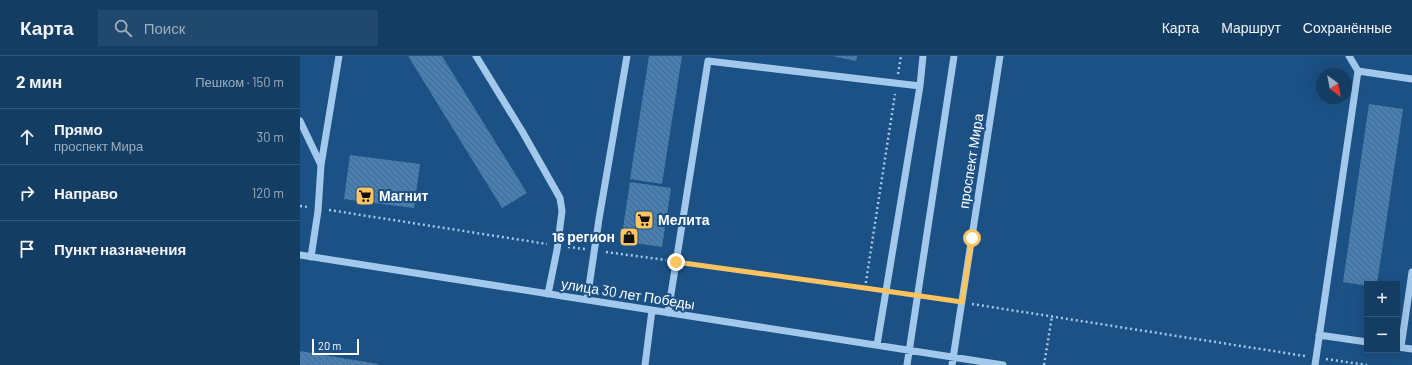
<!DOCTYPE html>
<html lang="ru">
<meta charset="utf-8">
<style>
:root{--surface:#143d64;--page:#21486d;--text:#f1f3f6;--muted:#9daebf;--line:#335678}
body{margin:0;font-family:Barlow,sans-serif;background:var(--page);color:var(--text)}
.controls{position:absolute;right:12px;bottom:12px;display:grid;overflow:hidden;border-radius:0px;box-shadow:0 4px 16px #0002}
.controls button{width:36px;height:36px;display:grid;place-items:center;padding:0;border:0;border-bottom:1px solid var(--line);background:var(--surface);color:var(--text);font:20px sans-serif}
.compass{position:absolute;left:1016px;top:12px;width:36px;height:36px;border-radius:50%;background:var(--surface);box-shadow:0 4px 16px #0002;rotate:148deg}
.scale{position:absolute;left:12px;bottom:10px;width:47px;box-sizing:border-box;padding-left:4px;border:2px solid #fff;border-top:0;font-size:11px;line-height:14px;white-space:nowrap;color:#fff;-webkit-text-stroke:3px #1b5185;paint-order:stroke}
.stop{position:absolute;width:12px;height:12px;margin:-9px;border:3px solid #fdc35e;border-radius:50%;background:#fff}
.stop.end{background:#fdc35e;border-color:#fff;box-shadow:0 1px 4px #0008}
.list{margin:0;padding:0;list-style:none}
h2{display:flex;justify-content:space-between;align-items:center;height:52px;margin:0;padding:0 16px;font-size:17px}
h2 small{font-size:13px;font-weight:400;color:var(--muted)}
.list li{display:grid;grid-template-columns:26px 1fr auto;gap:12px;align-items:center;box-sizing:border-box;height:56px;padding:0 16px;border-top:1px solid var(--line)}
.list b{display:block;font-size:15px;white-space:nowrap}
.list p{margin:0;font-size:13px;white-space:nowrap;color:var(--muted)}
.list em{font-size:13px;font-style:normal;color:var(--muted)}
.icon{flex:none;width:22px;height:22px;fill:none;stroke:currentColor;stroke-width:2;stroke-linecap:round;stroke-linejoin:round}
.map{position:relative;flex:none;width:1112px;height:309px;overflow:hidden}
header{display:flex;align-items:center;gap:24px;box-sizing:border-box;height:56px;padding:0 20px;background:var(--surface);border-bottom:1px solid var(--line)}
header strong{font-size:19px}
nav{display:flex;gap:22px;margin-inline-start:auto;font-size:14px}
.search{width:280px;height:36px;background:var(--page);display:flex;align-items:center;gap:10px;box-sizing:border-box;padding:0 14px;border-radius:0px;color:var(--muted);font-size:15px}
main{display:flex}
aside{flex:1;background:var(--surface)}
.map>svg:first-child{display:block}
.building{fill:url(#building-back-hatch)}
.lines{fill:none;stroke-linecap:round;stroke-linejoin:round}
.path{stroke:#a2c8eb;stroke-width:2.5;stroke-dasharray:2 3;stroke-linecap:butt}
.minor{stroke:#a2c8eb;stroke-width:7}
.route{stroke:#fdc35e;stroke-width:5}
.labels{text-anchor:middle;stroke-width:4;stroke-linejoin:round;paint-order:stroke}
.street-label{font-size:14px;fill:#fff;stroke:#1b5185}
.poi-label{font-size:14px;font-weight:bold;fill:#fff;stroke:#1b5185;text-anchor:start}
</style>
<header>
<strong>Карта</strong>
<div class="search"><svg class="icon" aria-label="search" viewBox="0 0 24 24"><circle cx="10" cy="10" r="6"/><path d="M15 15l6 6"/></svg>Поиск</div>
<nav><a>Карта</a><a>Маршрут</a><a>Сохранённые</a></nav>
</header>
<main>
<aside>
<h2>2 мин<small>Пешком · 150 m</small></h2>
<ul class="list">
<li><svg class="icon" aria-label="ahead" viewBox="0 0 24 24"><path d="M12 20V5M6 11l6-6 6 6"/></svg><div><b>Прямо</b><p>проспект Мира</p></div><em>30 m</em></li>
<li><svg class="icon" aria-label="right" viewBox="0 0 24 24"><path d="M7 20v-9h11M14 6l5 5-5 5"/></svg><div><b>Направо</b></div><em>120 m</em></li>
<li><svg class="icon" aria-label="arrive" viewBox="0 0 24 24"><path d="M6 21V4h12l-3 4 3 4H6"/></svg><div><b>Пункт назначения</b></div></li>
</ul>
</aside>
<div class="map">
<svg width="1112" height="309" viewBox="0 0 1112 309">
<defs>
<pattern id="building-back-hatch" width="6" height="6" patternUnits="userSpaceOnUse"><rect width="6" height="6" fill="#487eb0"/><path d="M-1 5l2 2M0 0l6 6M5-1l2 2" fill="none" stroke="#4a6883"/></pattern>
</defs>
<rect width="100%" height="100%" fill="#1b5185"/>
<path class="building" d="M108,0h34l85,137 -25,15z
M349,0h33l-20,128 -32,-5z
M532,0h25l-1,5z
M1069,48l34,5 -26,175h-10v2l-24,-4z
M50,99l70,9 -6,44 -70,-9z
M330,126l41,6 -9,59 -41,-6z
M0,295l78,13v1h-78z"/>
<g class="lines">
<path class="path" d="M598,18l3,-18
M0,150l8,1
M29,154l218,34
M268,191l17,2
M306,196l60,8
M387,207l189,26
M565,232l30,-194
M597,236l11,2
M628,241l23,4
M672,248l333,52
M1026,303l41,6
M744,309l8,-49"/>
<path class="minor" d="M176,0l46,75 38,67 2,13 -5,39 -9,44
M1058,15l54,8
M0,65l21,44
M0,199l703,110
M11,201l7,-46 3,-46 18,-109
M287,244l12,-81 28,-163
M368,257l40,-252 212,25
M1019,279l48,7
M577,289l43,-259 3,-30
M1097,291l15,2
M1101,291l11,-75
M345,309l7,-55
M607,309l47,-309
M652,309l48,-309
M1015,309l43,-294 -9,-15"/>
</g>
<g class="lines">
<path class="route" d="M376,206l189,26 97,14 10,-64"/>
</g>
<defs>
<g id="supermarket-square" transform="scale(1)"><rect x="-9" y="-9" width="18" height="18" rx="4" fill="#fdc35e" stroke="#1b5185"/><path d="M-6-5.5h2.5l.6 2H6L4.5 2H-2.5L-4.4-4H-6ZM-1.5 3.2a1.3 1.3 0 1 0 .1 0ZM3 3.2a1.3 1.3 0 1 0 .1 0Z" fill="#111"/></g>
<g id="shop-square" transform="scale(1)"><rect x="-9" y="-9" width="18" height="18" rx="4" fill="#fdc35e" stroke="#1b5185"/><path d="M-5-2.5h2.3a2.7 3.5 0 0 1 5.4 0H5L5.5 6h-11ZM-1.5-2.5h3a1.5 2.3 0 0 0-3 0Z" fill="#111"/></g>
</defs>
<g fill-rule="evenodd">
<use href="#supermarket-square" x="65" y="140"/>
<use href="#supermarket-square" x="344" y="164"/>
<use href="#shop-square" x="329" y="181"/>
</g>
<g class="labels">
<g class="street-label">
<text transform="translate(671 105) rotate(-81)" y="5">проспект Мира</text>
<text transform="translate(328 238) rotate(9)" y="5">улица 30 лет Победы</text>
</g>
<g class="poi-label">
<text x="79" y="145">Магнит</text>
<text x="358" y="169">Мелита</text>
<text x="315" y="186" text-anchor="end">16 регион</text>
</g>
</g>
</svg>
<div class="controls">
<button>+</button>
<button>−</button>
</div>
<svg class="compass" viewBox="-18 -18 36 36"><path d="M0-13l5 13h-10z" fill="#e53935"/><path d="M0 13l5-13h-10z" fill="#9daebf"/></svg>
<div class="scale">20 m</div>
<div class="stop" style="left:672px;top:182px"></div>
<div class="stop end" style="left:376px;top:206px"></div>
</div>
</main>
